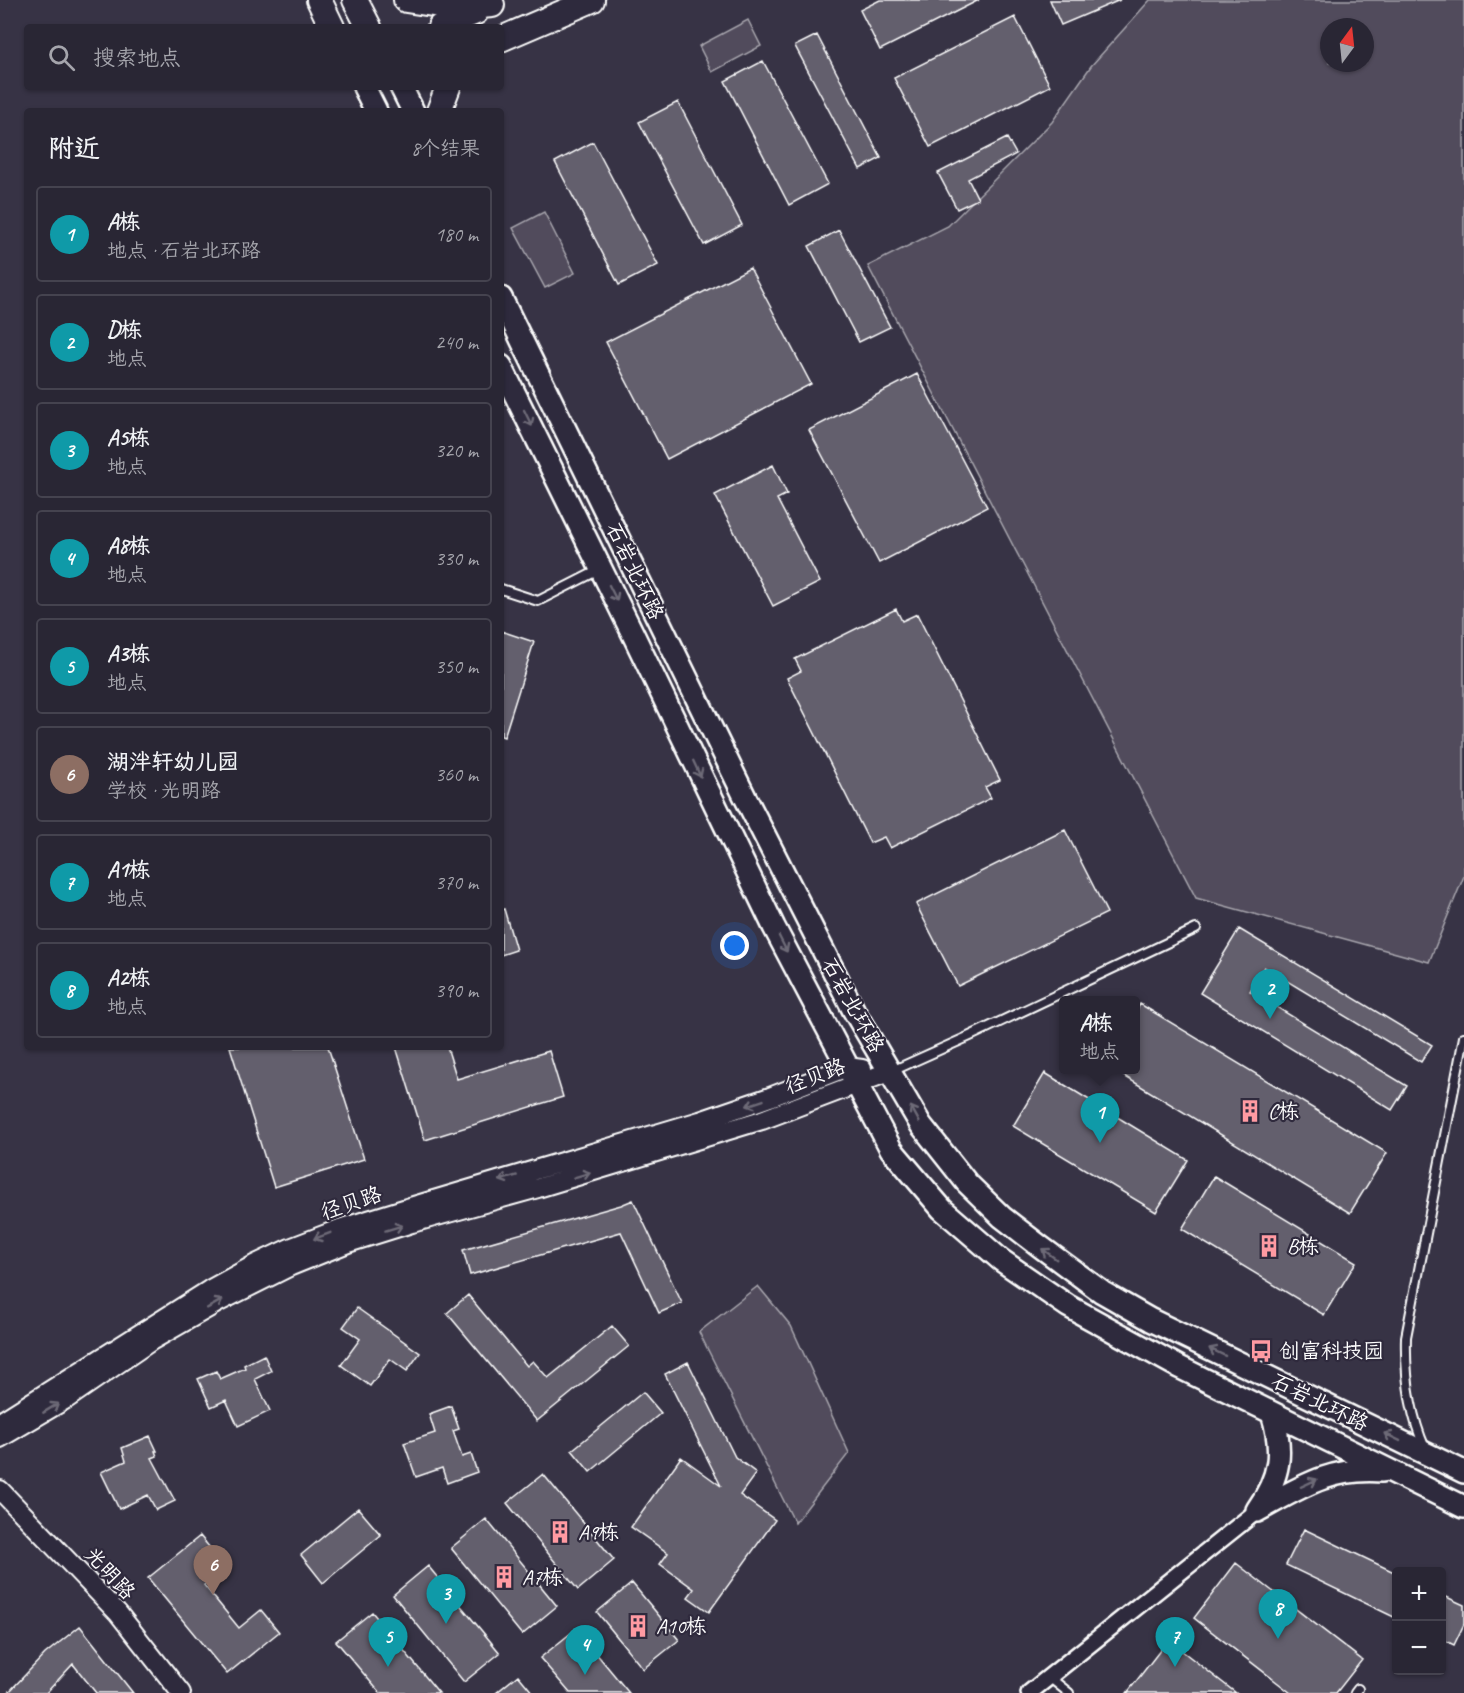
<!DOCTYPE html>
<html lang="zh">
<meta charset="utf-8">
<style>
:root{--surface:#292634;--page:#312e3c;--text:#f1f3f6;--muted:#a5a5ac;--line:#45434f;--accent:#8bbbb9}
body{margin:0;font-family:Caveat,"LXGW WenKai TC",sans-serif;background:var(--page);color:var(--text)}
.controls{position:absolute;right:18px;bottom:18px;display:grid;overflow:hidden;border-radius:6px;box-shadow:0 2px 4px #0004}
.controls button{width:54px;height:54px;display:grid;place-items:center;padding:0;border:0;border-bottom:2px solid var(--line);background:var(--surface);color:var(--text);font:30px sans-serif}
.compass{position:absolute;left:1320px;top:18px;width:54px;height:54px;border-radius:50%;background:var(--surface);box-shadow:0 2px 4px #0004;rotate:15deg}
.you{position:absolute;left:735px;top:946px;width:21px;height:21px;margin:-15px;border:4px solid #fff;border-radius:50%;background:#1a73e8;box-shadow:0 0 0 9px #1a73e833}
.badge{display:grid;place-items:center;width:39px;height:39px;border-radius:50%;background:var(--accent);color:#fff;font-size:20px;font-weight:700}
.pin{position:absolute;translate:-50% -50px;filter:drop-shadow(0 2px 3px #0008)}
.pin::after{content:'';position:absolute;top:32px;width:21px;height:18px;background:inherit;clip-path:polygon(0 0,100% 0,50% 100%)}
.popup{position:absolute;left:1059px;top:996px;width:81px;height:78px;box-sizing:border-box;display:grid;place-content:center;border-radius:6px;background:var(--surface);filter:drop-shadow(0 2px 4px #0005);font-size:20px;white-space:nowrap;color:var(--muted)}
.popup b{font-size:22px;color:var(--text)}
.popup::after{content:'';position:absolute;left:50%;top:100%;margin-left:-12px;border:12px solid transparent;border-top-color:var(--surface)}
.list{margin:0;padding:0;list-style:none}
h2{display:flex;justify-content:space-between;align-items:center;height:78px;margin:0;padding:0 24px;font-size:26px}
h2 small{font-size:20px;font-weight:400;color:var(--muted)}
.list li{display:grid;grid-template-columns:39px 1fr auto;gap:18px;align-items:center;box-sizing:border-box;height:96px;margin:0 12px 12px;padding:0 12px;border:2px solid var(--line);border-radius:6px}
.list b{display:block;font-size:22px;white-space:nowrap}
.list p{margin:0;font-size:20px;white-space:nowrap;color:var(--muted)}
.list em{font-size:20px;font-style:normal;color:var(--muted)}
.icon{flex:none;width:33px;height:33px;fill:none;stroke:currentColor;stroke-width:2;stroke-linecap:round;stroke-linejoin:round}
.map{position:relative;flex:none;width:1464px;height:1693px;overflow:hidden}
.search{position:absolute;background:var(--surface);box-shadow:0 2px 4px #0004;left:24px;top:24px;width:480px;height:66px;display:flex;align-items:center;gap:15px;box-sizing:border-box;padding:0 21px;border-radius:6px;color:var(--muted);font-size:22px}
.panel{position:absolute;background:var(--surface);box-shadow:0 2px 4px #0004;left:24px;top:108px;width:480px;height:942px;border-radius:6px}
.map>svg:first-child{display:block}
.green{fill:#514c5c;stroke:#a8a6ae;stroke-width:1.5;fill-rule:evenodd}
.building{fill:#635f6d;stroke:#fff;stroke-width:1.5}
.lines{fill:none;stroke-linecap:round;stroke-linejoin:round}
.service-casing{stroke:#fff;stroke-width:12}
.minor-casing{stroke:#fff;stroke-width:20}
.tertiary-casing{stroke:#fff;stroke-width:22}
.secondary-casing{stroke:#fff;stroke-width:26}
.primary-casing{stroke:#fff;stroke-width:28}
.service{stroke:#2f2a3d;stroke-width:8}
.minor{stroke:#2f2a3d;stroke-width:15}
.tertiary{stroke:#2f2a3d;stroke-width:18}
.secondary{stroke:#2f2a3d;stroke-width:21}
.primary{stroke:#2f2a3d;stroke-width:24}
.oneway{stroke:#6d6a77}
.labels{text-anchor:middle;stroke-width:4.5;stroke-linejoin:round;paint-order:stroke}
.street-label{font-size:21px;fill:#fff;stroke:#2f2a3d}
.poi-label{font-size:21px;fill:#fff;stroke:#2f2a3d;text-anchor:start}
</style>
<div class="map">
<svg width="1464" height="1693" viewBox="0 0 1464 1693">
<rect width="100%" height="100%" fill="#373345"/>
<filter id="ink" filterUnits="userSpaceOnUse"><feTurbulence type="fractalNoise" baseFrequency=".0167" numOctaves="2"/><feDisplacementMap in="SourceGraphic" scale="12" xChannelSelector="R" yChannelSelector="G"/><feConvolveMatrix kernelMatrix="1 2 1 2 8 2 1 2 1" color-interpolation-filters="sRGB"/></filter>
<g filter="url(#ink)">
<path class="green" d="M1150,0h314v876l-35,86 -233,-64 -328,-632 80,-40 104,-104 39,-56zM1329,27h36v36h-36z
M748,20l13,26 -49,26 -13,-26z
M544,212l31,61 -30,15 -32,-60z
M758,1286l33,40 58,127 -54,70 -96,-191z"/>
<path class="building" d="M880,0h99l-99,50 -20,-40z
M1050,0h70l-59,25z
M1015,17l35,69 -120,61 -36,-69z
M817,35l64,123 -21,11 -65,-123z
M763,61l65,123 -39,21 -64,-124z
M678,102l64,123 -38,20 -65,-123z
M1007,138l9,16 -48,25 10,20 -21,10 -19,-36z
M593,142l65,123 -39,20 -64,-123z
M839,230l51,97 -31,15 -50,-96z
M750,268l61,116 -144,75 -61,-117z
M917,374l70,133 -108,56 -70,-133z
M773,465l14,29 -10,5 43,83 -47,24 -58,-111z
M896,609l6,12 15,-7 83,166 -15,7 6,11 -101,50 -6,-11 -14,6 -83,-165 14,-7 -6,-12z
M501,631l33,11 -30,95 -3,-1z
M1065,830l42,83 -149,73 -42,-82z
M504,909l12,41 -15,5v-45z
M1239,929l193,116 -11,17 -157,-95 -14,24 157,95 -15,24 -192,-117z
M1140,1004l247,149 -37,60 -236,-143h22v-58z
M230,1047h98l36,112 -90,28z
M396,1047h51l10,32 92,-28 14,46 -138,43z
M1045,1073l143,87 -32,52 -143,-86z
M1214,1176l142,86 -32,53 -142,-86z
M633,1200l49,103 -23,10 -38,-81 -151,43 -7,-25 158,-45z
M468,1295l59,71 6,-5 15,17 64,-52 17,20 -92,75 -90,-108z
M357,1308l63,45 -13,18 -17,-12 -20,27 -29,-21 19,-26 -17,-12z
M264,1355l7,16 -16,8 15,32 -32,15 -12,-26 -15,7 -13,-28 18,-8 4,8 25,-11 -1,-3z
M688,1362l47,95 21,16 -16,22 35,25 -66,92 -21,-15 6,-8 -34,-25 8,-11 -37,-26 50,-70 40,29 -56,-112z
M643,1392l18,21 -71,59 -18,-22z
M451,1406l8,23 -6,2 9,26 9,-3 6,18 -30,11 -5,-15 -26,9 -12,-34 31,-10 -6,-19z
M150,1436l7,15h-2l2,5 -5,2 23,43 -19,9 -8,-15 -29,14 -18,-37 25,-11 -4,-13z
M543,1474l71,86 -36,30 -71,-87z
M358,1508l23,27 -58,48 -22,-28z
M486,1519l71,87 -35,29 -71,-87z
M1304,1529l92,44v45l-110,-53z
M200,1536l26,31 -22,18 35,43 22,-18 18,22 -52,42 -79,-96z
M1236,1563l126,97 -26,33h-45l-97,-75z
M428,1566l72,87 -36,29 -71,-87z
M632,1583l47,57 -36,29 -46,-57z
M1442,1595l22,10v19l-10,21 -12,-6z
M372,1612l67,81h-59l-44,-52z
M80,1626l53,67h-37l-23,-29 -27,29h-38l37,-39z
M576,1629l53,64h-59l-30,-35z
M1168,1640l68,53h-109z
M518,1675l15,18h-37z"/>
<g class="lines">
<g class="service-casing">
<path id="service" d="M501,589l37,12 61,-31
M892,1071l78,-35 226,-107
M1425,1448c-16,-36 -20,-73 -19,-111l58,-300
M1049,1677l20,16
M1355,1693l3,-4"/>
</g>
<g class="minor-casing">
<path id="minor" d="M1029,1693l228,-182"/>
</g>
<g class="tertiary-casing">
<path id="tertiary" d="M0,1422l209,-132 47,-26 34,-16 52,-20 68,-21 290,-86 70,-24 77,-30 15,2
M0,1438l68,-40 83,-57 68,-39 72,-36 57,-23 64,-20 126,-35 224,-68 129,-49
M0,1490l118,123 63,80"/>
</g>
<g class="secondary-casing">
<path id="secondary" d="M364,87l12,24
M401,87l12,24
M501,298l244,499 109,214 67,114 46,58 35,34 39,30 61,45 49,28 313,152
M501,366l131,266 142,295 117,222 51,60 59,51 67,46 111,61 285,140
M1257,1510c23,-33 27,-58 15,-97
M1257,1511c44,-24 73,-44 125,-40"/>
</g>
<g class="primary-casing">
<path id="primary" d="M319,0l13,27
M355,0l14,27
M406,0l53,8 33,-3
M440,27l36,-15
M501,39l91,-39
M439,111l9,-24"/>
</g>
<use href="#service" class="service"/>
<use href="#minor" class="minor"/>
<use href="#tertiary" class="tertiary"/>
<use href="#secondary" class="secondary"/>
<use href="#primary" class="primary"/>
</g>
<defs><path id="oneway-shaft" d="M-6 0H5M1.5-3L5.5 0L1.5 3" fill="none" stroke-width="1.6" stroke-linecap="round" stroke-linejoin="round" transform="scale(1.5)"/></defs>
<g class="oneway">
<use href="#oneway-shaft" transform="translate(528 418) rotate(64)"/>
<use href="#oneway-shaft" transform="translate(613 593) rotate(63)"/>
<use href="#oneway-shaft" transform="translate(697 769) rotate(65)"/>
<use href="#oneway-shaft" transform="translate(783 944) rotate(63)"/>
<use href="#oneway-shaft" transform="translate(755 1103) rotate(161)"/>
<use href="#oneway-shaft" transform="translate(915 1114) rotate(-119)"/>
<use href="#oneway-shaft" transform="translate(582 1175) rotate(-17)"/>
<use href="#oneway-shaft" transform="translate(508 1178) rotate(164)"/>
<use href="#oneway-shaft" transform="translate(394 1228) rotate(-17)"/>
<use href="#oneway-shaft" transform="translate(322 1236) rotate(159)"/>
<use href="#oneway-shaft" transform="translate(1049 1254) rotate(-144)"/>
<use href="#oneway-shaft" transform="translate(215 1304) rotate(-29)"/>
<use href="#oneway-shaft" transform="translate(1217 1352) rotate(-154)"/>
<use href="#oneway-shaft" transform="translate(51 1408) rotate(-31)"/>
<use href="#oneway-shaft" transform="translate(1392 1437) rotate(-154)"/>
<use href="#oneway-shaft" transform="translate(1309 1483) rotate(-25)"/>
</g>
</g>
<defs>
<g id="building-bare" transform="scale(1.8)"><path d="M-4-6H4V6H1V3H-1V6H-4ZM-2.5-4.3h1.7v1.8h-1.7ZM.8-4.3h1.7v1.8H.8ZM-2.5-1h1.7V.8h-1.7ZM.8-1h1.7V.8H.8Z" fill="#ff9aa2" stroke="#2f2a3d" stroke-width="2.5" paint-order="stroke"/></g>
<g id="bus-bare" transform="scale(1.8)"><path d="M-5-6H5V4H4V6H2V4H-2V6H-4V4H-5ZM-3.5-4V0h7V-4ZM-3.5 1.2v1.5H-2V1.2ZM2 1.2v1.5H3.5V1.2Z" fill="#ff9aa2" stroke="#2f2a3d" stroke-width="2.5" paint-order="stroke"/></g>
</defs>
<g fill-rule="evenodd">
<use href="#building-bare" x="1250" y="1111"/>
<use href="#building-bare" x="1269" y="1246"/>
<use href="#bus-bare" x="1261" y="1351"/>
<use href="#building-bare" x="560" y="1532"/>
<use href="#building-bare" x="504" y="1577"/>
<use href="#building-bare" x="638" y="1626"/>
</g>
<g class="labels">
<g class="street-label">
<text transform="translate(635 571) rotate(64)" y="7">石岩北环路</text>
<text transform="translate(853 1005) rotate(61)" y="7">石岩北环路</text>
<text transform="translate(815 1076) rotate(-21)" y="7">径贝路</text>
<text transform="translate(351 1203) rotate(-19)" y="7">径贝路</text>
<text transform="translate(1320 1402) rotate(26)" y="7">石岩北环路</text>
<text transform="translate(110 1573) rotate(47)" y="7">光明路</text>
</g>
<g class="poi-label">
<text x="1268" y="1118">C栋</text>
<text x="1287" y="1253">B栋</text>
<text x="1279" y="1358">创富科技园</text>
<text x="578" y="1539">A9栋</text>
<text x="522" y="1584">A7栋</text>
<text x="656" y="1633">A10栋</text>
</g>
</g>
</svg>
<div class="controls">
<button>+</button>
<button>−</button>
</div>
<svg class="compass" viewBox="-18 -18 36 36"><path d="M0-13l5 13h-10z" fill="#e53935"/><path d="M0 13l5-13h-10z" fill="#a5a5ac"/></svg>
<div class="you"></div>
<div class="pin badge" style="left:1100px;top:1143px;background:#0f9aa8">1</div>
<div class="popup"><b>A栋</b>地点</div>
<div class="pin badge" style="left:1270px;top:1019px;background:#0f9aa8">2</div>
<div class="pin badge" style="left:446px;top:1624px;background:#0f9aa8">3</div>
<div class="pin badge" style="left:585px;top:1675px;background:#0f9aa8">4</div>
<div class="pin badge" style="left:388px;top:1667px;background:#0f9aa8">5</div>
<div class="pin badge" style="left:213px;top:1595px;background:#8d6e63">6</div>
<div class="pin badge" style="left:1175px;top:1667px;background:#0f9aa8">7</div>
<div class="pin badge" style="left:1278px;top:1639px;background:#0f9aa8">8</div>
<div class="search"><svg class="icon" aria-label="search" viewBox="0 0 24 24"><circle cx="10" cy="10" r="6"/><path d="M15 15l6 6"/></svg>搜索地点</div>
<section class="panel">
<h2>附近<small>8个结果</small></h2>
<ul class="list">
<li><span class="badge" style="background:#0f9aa8">1</span><div><b>A栋</b><p>地点 · 石岩北环路</p></div><em>180 m</em></li>
<li><span class="badge" style="background:#0f9aa8">2</span><div><b>D栋</b><p>地点</p></div><em>240 m</em></li>
<li><span class="badge" style="background:#0f9aa8">3</span><div><b>A5栋</b><p>地点</p></div><em>320 m</em></li>
<li><span class="badge" style="background:#0f9aa8">4</span><div><b>A8栋</b><p>地点</p></div><em>330 m</em></li>
<li><span class="badge" style="background:#0f9aa8">5</span><div><b>A3栋</b><p>地点</p></div><em>350 m</em></li>
<li><span class="badge" style="background:#8d6e63">6</span><div><b>湖泮轩幼儿园</b><p>学校 · 光明路</p></div><em>360 m</em></li>
<li><span class="badge" style="background:#0f9aa8">7</span><div><b>A1栋</b><p>地点</p></div><em>370 m</em></li>
<li><span class="badge" style="background:#0f9aa8">8</span><div><b>A2栋</b><p>地点</p></div><em>390 m</em></li>
</ul>
</section>
</div>
